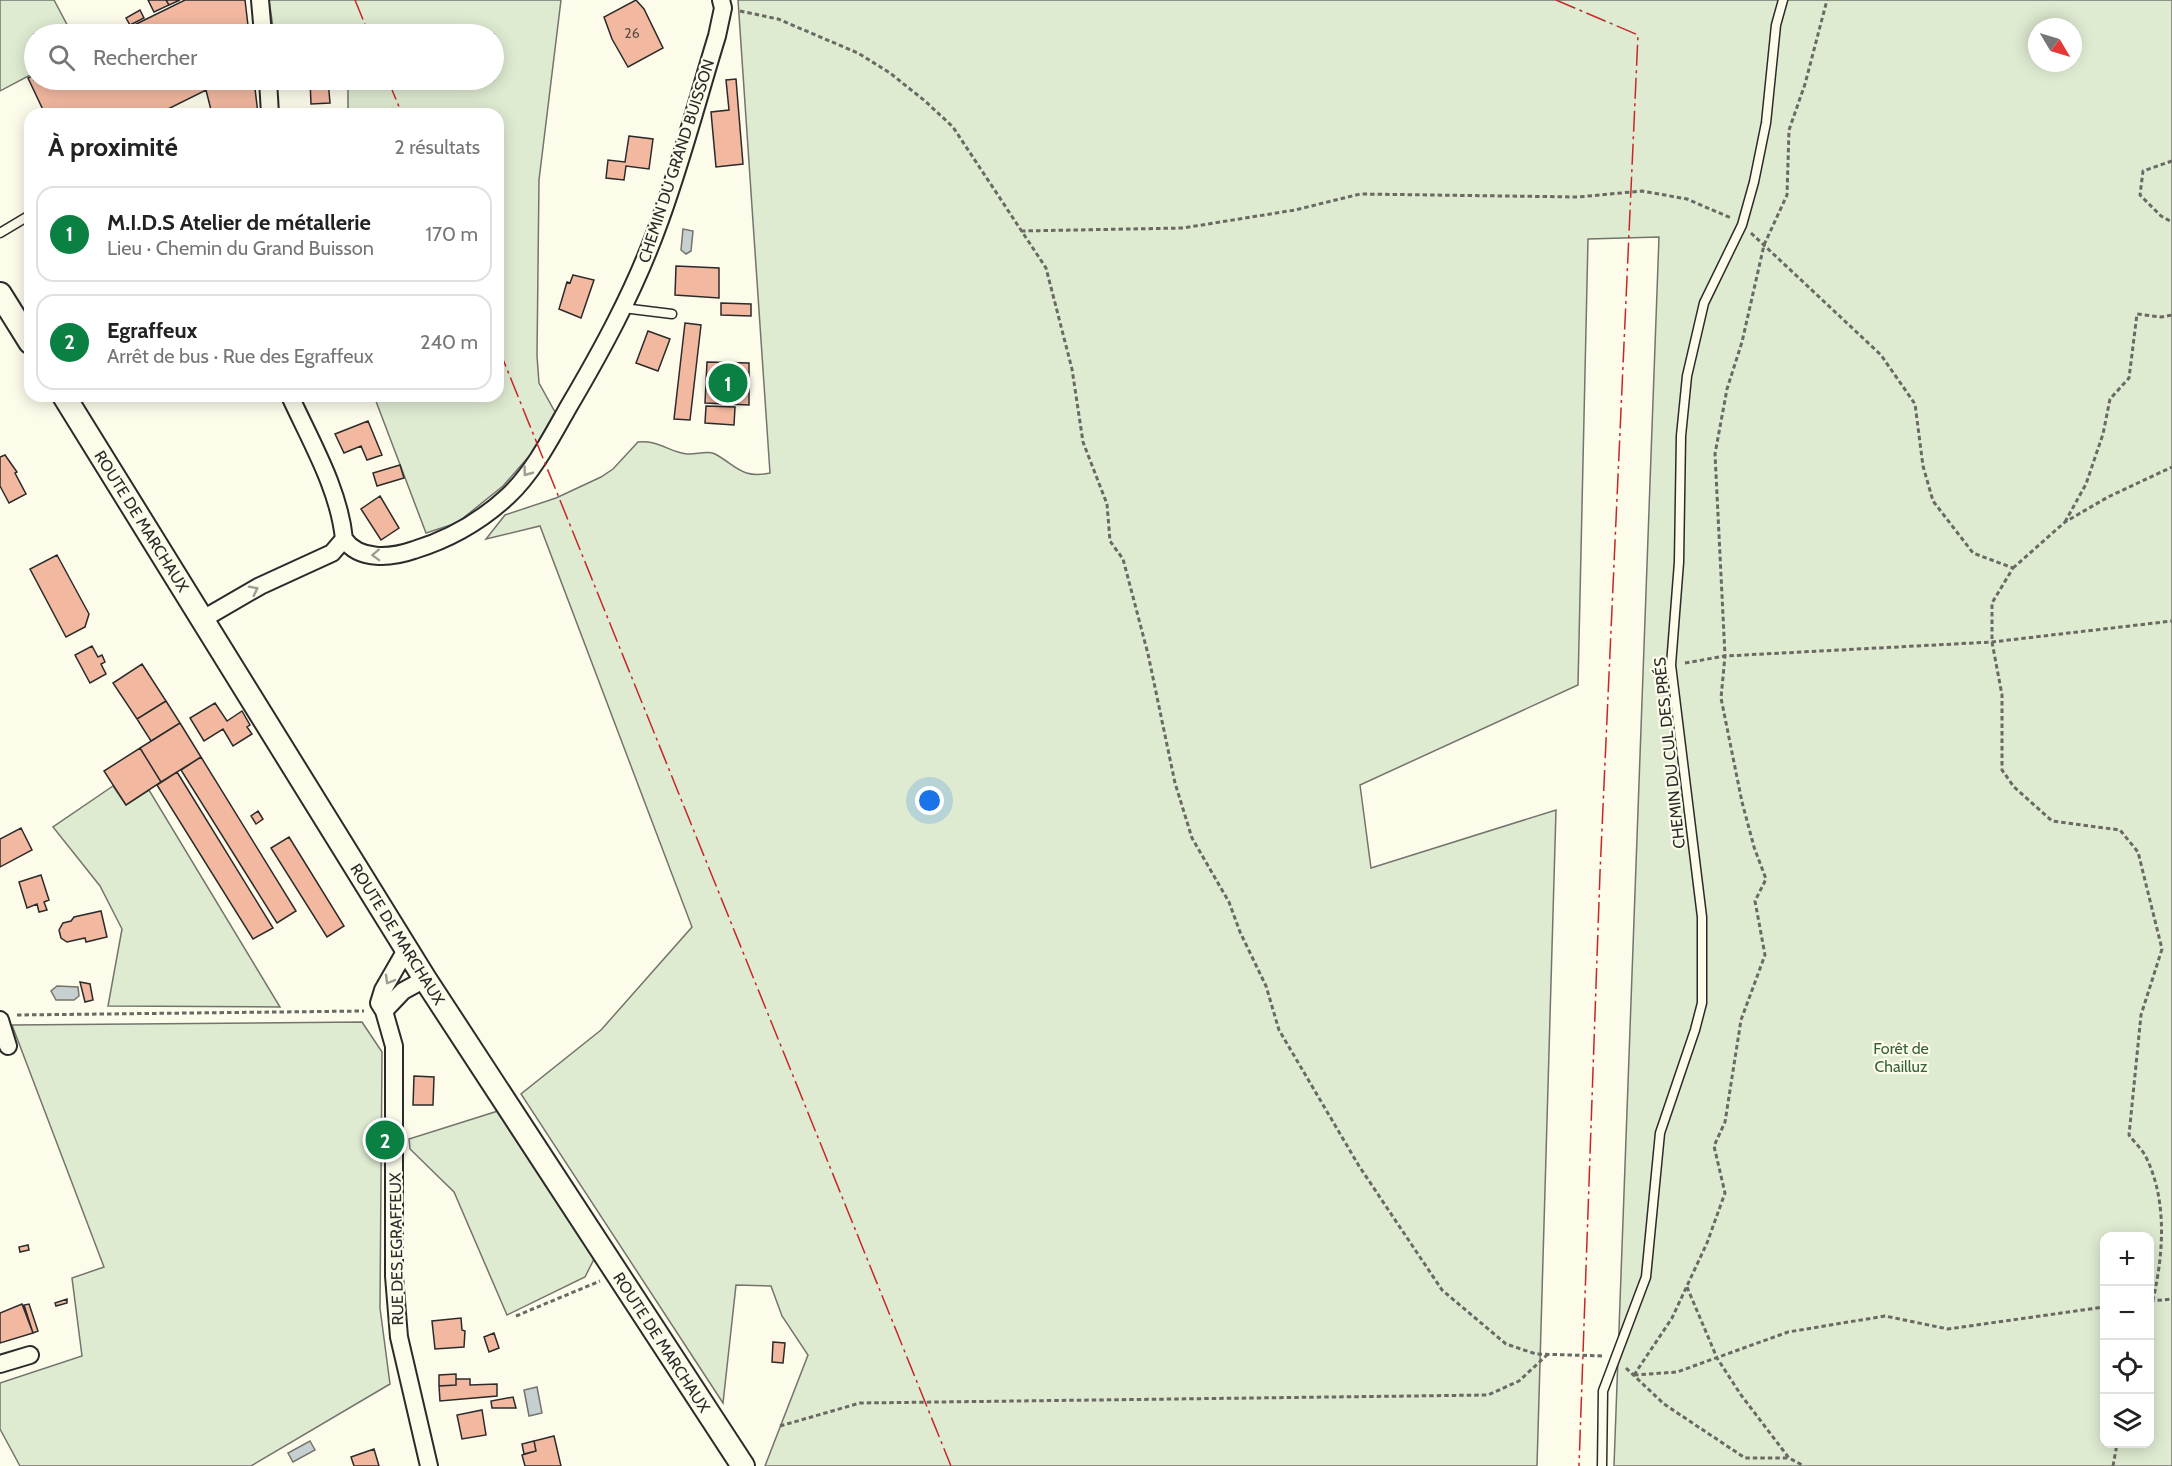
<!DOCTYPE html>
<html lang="fr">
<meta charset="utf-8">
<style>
:root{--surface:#fff;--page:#f2f2f2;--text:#222;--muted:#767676;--line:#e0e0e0;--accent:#0b8043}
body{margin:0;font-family:Cabin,sans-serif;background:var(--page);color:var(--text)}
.controls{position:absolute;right:18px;bottom:18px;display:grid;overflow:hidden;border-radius:12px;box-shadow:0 3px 15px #0003}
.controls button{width:54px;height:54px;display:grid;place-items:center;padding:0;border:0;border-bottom:2px solid var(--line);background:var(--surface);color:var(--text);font:30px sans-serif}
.compass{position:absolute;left:2028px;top:18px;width:54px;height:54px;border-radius:50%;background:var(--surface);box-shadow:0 3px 15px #0003;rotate:128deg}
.you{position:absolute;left:930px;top:801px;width:21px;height:21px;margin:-15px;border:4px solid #fff;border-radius:50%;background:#1a73e8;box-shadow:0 0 0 9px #1a73e833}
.badge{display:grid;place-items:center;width:39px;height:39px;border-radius:50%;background:var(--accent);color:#fff;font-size:20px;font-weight:700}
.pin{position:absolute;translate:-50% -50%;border:3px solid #fff;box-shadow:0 2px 6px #0006}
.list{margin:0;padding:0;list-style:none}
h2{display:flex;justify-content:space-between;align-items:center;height:78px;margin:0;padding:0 24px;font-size:26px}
h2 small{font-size:20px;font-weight:400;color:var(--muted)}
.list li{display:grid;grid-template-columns:39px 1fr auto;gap:18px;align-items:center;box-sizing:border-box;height:96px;margin:0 12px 12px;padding:0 12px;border:2px solid var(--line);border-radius:18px}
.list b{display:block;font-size:22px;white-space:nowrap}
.list p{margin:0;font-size:20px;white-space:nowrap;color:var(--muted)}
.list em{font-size:20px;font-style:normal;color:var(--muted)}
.icon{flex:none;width:33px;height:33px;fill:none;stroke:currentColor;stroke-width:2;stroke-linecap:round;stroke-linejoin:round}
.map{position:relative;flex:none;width:2172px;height:1466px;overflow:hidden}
.search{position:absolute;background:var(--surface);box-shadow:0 3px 15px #0003;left:24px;top:24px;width:480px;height:66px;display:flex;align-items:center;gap:15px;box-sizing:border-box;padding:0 21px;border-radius:33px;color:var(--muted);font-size:22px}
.panel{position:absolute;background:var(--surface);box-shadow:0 3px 15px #0003;left:24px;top:108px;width:480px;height:294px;border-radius:18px}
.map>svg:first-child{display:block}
.green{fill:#deebd1;stroke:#74746e;stroke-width:1.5;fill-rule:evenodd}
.water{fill:#c7d0d0;stroke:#74746e;stroke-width:1.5}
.building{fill:#f2b8a0;stroke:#2b2b2b;stroke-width:1.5}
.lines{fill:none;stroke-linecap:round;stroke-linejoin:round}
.lane-casing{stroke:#2b2b2b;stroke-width:11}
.street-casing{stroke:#2b2b2b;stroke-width:20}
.secondary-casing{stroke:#2b2b2b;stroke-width:26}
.path{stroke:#6a6964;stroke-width:3;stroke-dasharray:4.5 3;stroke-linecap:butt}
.lane{stroke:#fdfbea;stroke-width:8}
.street{stroke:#fdfbea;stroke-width:16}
.secondary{stroke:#fdfbea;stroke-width:22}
.power{stroke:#c62828;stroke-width:1.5;stroke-dasharray:21 4.5 3 4.5;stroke-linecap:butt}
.oneway{stroke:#9e9d94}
.labels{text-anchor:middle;stroke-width:4.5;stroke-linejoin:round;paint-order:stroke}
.number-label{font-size:14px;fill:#5d4e48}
.street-label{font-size:16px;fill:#2b2b2b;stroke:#fdfbea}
.park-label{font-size:16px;fill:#34623c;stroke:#fdfbea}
</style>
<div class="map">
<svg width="2172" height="1466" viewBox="0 0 2172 1466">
<rect width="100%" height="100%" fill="#fdfbea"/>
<path class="green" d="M0,0h54l18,34h-38v39l-34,18z
M269,0h292l-22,180 -2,176 2,27 16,29 -24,42 -28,32 -46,37 -31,10 -52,-137h124v-282h-150v-34h146v-46h-220z
M738,0h1434v1466h-558l45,-1229 -71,2 -10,446 -218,100 11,83 185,-58 -19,656h-772l43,-111 -26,-39 -11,-30 -35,-1 -13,118 -202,-309 80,-64 91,-103 -152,-401 -54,13 19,-24 51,-17 45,-21 12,-8 25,-27c22,-2 30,10 49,12 9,1 20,-4 28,0 22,12 27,25 55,19zM2037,27h36v36h-36zM2104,1236h46v208h-46z
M113,786l13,19 23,-15 131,217 -172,-1 14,-77 -22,-43 -47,-59z
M362,1022l20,30 -2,256 10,76 -139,82h-231l-20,-37v-46l82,-27 -10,-78 32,-11 -92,-242z
M498,1111l96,148 -9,18 -78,38 -53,-123 -44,-43 -1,-10z"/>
<path class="water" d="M683,229l10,2 -2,20 -5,3 -5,-4z
M57,986l21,1 1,9 -5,4h-18l-5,-9z
M537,1387l5,26 -13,3 -5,-26z
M310,1441l5,9 -22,12 -5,-9z"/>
<path class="building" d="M148,0h18l3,5 -15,7z
M166,0h14l-11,5z
M185,0h60l4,34h-133z
M636,0l8,9 19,39 -35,19 -16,-28 -8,-22z
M140,10l4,8 -14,7 -4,-7z
M34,75v5h220l4,34h-46l-6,-24 -48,24h-113l-17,-36z
M736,79l7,85 -27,3 -5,-55 18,-2 -3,-30z
M310,80h18l2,23 -19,1z
M629,136l24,3 -4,30 -23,-3 -2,14 -18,-2 2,-18 17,2z
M676,266l43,2v30l-44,-3z
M573,275l21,5 -13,38 -22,-9 8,-27 3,1z
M721,303l30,1v12l-30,-1z
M685,323l16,2 -11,95 -16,-1z
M648,331l22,8 -12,32 -22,-8z
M707,362l42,1v42l-44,-2z
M706,406l29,1 -1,18 -29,-2z
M368,421l14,34 -15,5 -6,-14 -17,7 -9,-19z
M5,455l12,17 -2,1 11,21 -17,9 -9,-17v-29z
M400,465l4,13 -27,8 -4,-13z
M380,496l19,32 -18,12 -20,-31z
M57,555l32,59 -4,13 -19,10 -36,-68z
M92,646l6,11 4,-2 3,7 -4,2 5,10 -16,9 -15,-28z
M142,664l24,37 -29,18 -24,-36z
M166,701l14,22 -29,18 -14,-22z
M215,703l12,18 15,-10 8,14 -3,2 5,7 -19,12 -10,-17 -19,12 -14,-23z
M180,723l21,34 -40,25 -21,-34z
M140,748l21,34 -35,23 -22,-34z
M201,757l95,154 -19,12 -96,-153z
M177,772l96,156 -20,11 -96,-154z
M258,811l5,8 -7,5 -5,-8z
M21,828l11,22 -32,17v-28z
M289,837l55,89 -17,11 -56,-89z
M41,875l8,25 -5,2 3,8 -8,2 -2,-8 -10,4 -8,-26z
M101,911l6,26 -21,5 -1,-4 -18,4 -6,-4 -2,-8 4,-7 8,-2 3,-4z
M80,982l10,2 3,16 -8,2z
M414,1076l20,1 -1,28h-20z
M28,1245l1,5 -9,2 -1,-5z
M67,1299v4l-11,3 -1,-3z
M22,1304l11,29 -33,10v-30z
M29,1304l9,27 -5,2 -9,-28z
M461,1318l1,12 3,1 -1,16 -29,2 -3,-28z
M494,1333l5,15 -10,4 -5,-15z
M773,1342l12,1 -2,20 -11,-1z
M456,1374v11l-17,1v-11z
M456,1379h14v6l27,-1v12l-57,5 -1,-15 17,-1z
M513,1397l3,11h-24l-1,-7z
M482,1410l4,25 -24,4 -5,-24z
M554,1436l7,30h-36l-3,-11 14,-4 -2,-10z
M534,1441l2,10 -12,3 -2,-10z
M374,1449l5,17h-25l-3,-9z"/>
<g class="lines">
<g class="lane-casing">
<path id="lane" d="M0,233l30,-18
M623,308l49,6
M1602,1466l1,-75 43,-114 14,-144 35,-103 7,-27v-86l-31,-252 8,-103 2,-126 6,-60 17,-73 38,-78 12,-43 12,-59 10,-98 7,-25"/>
</g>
<g class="street-casing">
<path id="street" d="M260,0l3,34
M268,80l2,34
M344,539c15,22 47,19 70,11 36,-11 66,-28 94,-54 25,-23 44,-60 61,-90 33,-56 64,-113 87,-175 24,-63 41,-130 61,-195l6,-28 -2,-8
M203,619l57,-33 72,-33 12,-14c-5,-50 -33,-97 -54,-143
M406,950l-23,40 -4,13 5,8 10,35v230l5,61 30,129
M384,1011l19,-20 22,-12
M0,1020l8,26
M0,1364l30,-9"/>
</g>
<g class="secondary-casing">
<path id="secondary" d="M0,294l30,48
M64,396l361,583 318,487"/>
</g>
<path class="path" d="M740,11l38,8 80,34 32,20 35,28 28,26 93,141 26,101 11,73 24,62 3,37 13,18 25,95 27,129 17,55 37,64 11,30 26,54 13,44 80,136 83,124 64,54 30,10 68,2
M2172,161l-29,10 -3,24 21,21 11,6
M1021,231l162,-3 112,-18 65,-16 218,3 64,-6 45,8 44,19
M1751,233l130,122 34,49 8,62 10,35 40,52 40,15 -21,35v39l10,53v75l12,17 38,34 68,9 18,22 24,97 -21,66 -12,120c5,7 13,14 17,22 23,47 17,105 4,155
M2065,522l21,-38 17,-50 7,-35 19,-21 8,-64 24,3 11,-2
M2013,568l52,-46 43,-25 64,-30
M1685,663l40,-7 267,-14 180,-21
M17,1015l347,-4
M1687,1287l30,71 24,37 48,63 15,8
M2150,1301l22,-2
M516,1316l84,-35
M1626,1368l38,36 81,54h44
M1634,1375l38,-57 35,-75 18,-50 -11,-47 11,-24 16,-102 24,-65 -10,-54 11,-22 -12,-32 -12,-45 -21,-104 4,-42 -10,-202 12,-65 15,-47 22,-97 23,-50 2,-65 16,-46 22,-84
M1634,1375l43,-3 111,-40 97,-16 63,13 156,-22
M780,1426l80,-23 628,-8 31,-14 28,-26
M2113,1466l4,-22"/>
<use href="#lane" class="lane"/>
<use href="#street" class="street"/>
<use href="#secondary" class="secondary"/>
<path class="power" d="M355,0l14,34
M1556,0l82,35 -38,838 -21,593
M388,80l14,34
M498,347l453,1119"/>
</g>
<defs><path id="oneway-chevron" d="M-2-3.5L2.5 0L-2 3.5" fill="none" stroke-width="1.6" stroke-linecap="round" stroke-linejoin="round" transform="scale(1.5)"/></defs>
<g class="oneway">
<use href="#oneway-chevron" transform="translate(527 472) rotate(127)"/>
<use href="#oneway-chevron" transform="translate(376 555) rotate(178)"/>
<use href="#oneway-chevron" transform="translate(254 590) rotate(-27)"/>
<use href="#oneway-chevron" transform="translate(389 980) rotate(120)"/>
</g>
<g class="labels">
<g class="number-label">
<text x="632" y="38">26</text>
</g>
<g class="street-label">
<text transform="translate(676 161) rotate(-72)" y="6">CHEMIN DU GRAND BUISSON</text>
<text transform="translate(142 521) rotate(58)" y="6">ROUTE DE MARCHAUX</text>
<text transform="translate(1669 753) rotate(-96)" y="6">CHEMIN DU CUL DES PRÉS</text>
<text transform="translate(398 934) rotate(58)" y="6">ROUTE DE MARCHAUX</text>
<text transform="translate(396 1249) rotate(-91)" y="6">RUE DES EGRAFFEUX</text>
<text transform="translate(662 1342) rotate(57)" y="6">ROUTE DE MARCHAUX</text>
</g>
<g class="park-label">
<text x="1901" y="1054">Forêt de<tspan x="1901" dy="18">Chailluz</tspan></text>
</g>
</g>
</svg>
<div class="controls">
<button>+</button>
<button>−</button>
<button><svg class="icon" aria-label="locate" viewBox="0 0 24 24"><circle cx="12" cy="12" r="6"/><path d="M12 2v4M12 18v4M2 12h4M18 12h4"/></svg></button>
<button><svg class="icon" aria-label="layers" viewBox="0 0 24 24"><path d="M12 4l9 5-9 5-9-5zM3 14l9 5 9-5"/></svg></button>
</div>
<svg class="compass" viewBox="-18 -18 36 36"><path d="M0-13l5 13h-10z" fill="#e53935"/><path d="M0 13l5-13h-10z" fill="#767676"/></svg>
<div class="you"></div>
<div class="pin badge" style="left:728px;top:383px">1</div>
<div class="pin badge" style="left:385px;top:1140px">2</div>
<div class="search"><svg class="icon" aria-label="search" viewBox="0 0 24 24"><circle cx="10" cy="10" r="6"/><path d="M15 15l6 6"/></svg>Rechercher</div>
<section class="panel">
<h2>À proximité<small>2 résultats</small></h2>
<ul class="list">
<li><span class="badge">1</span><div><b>M.I.D.S Atelier de métallerie</b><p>Lieu · Chemin du Grand Buisson</p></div><em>170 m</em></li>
<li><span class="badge">2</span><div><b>Egraffeux</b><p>Arrêt de bus · Rue des Egraffeux</p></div><em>240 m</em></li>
</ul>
</section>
</div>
